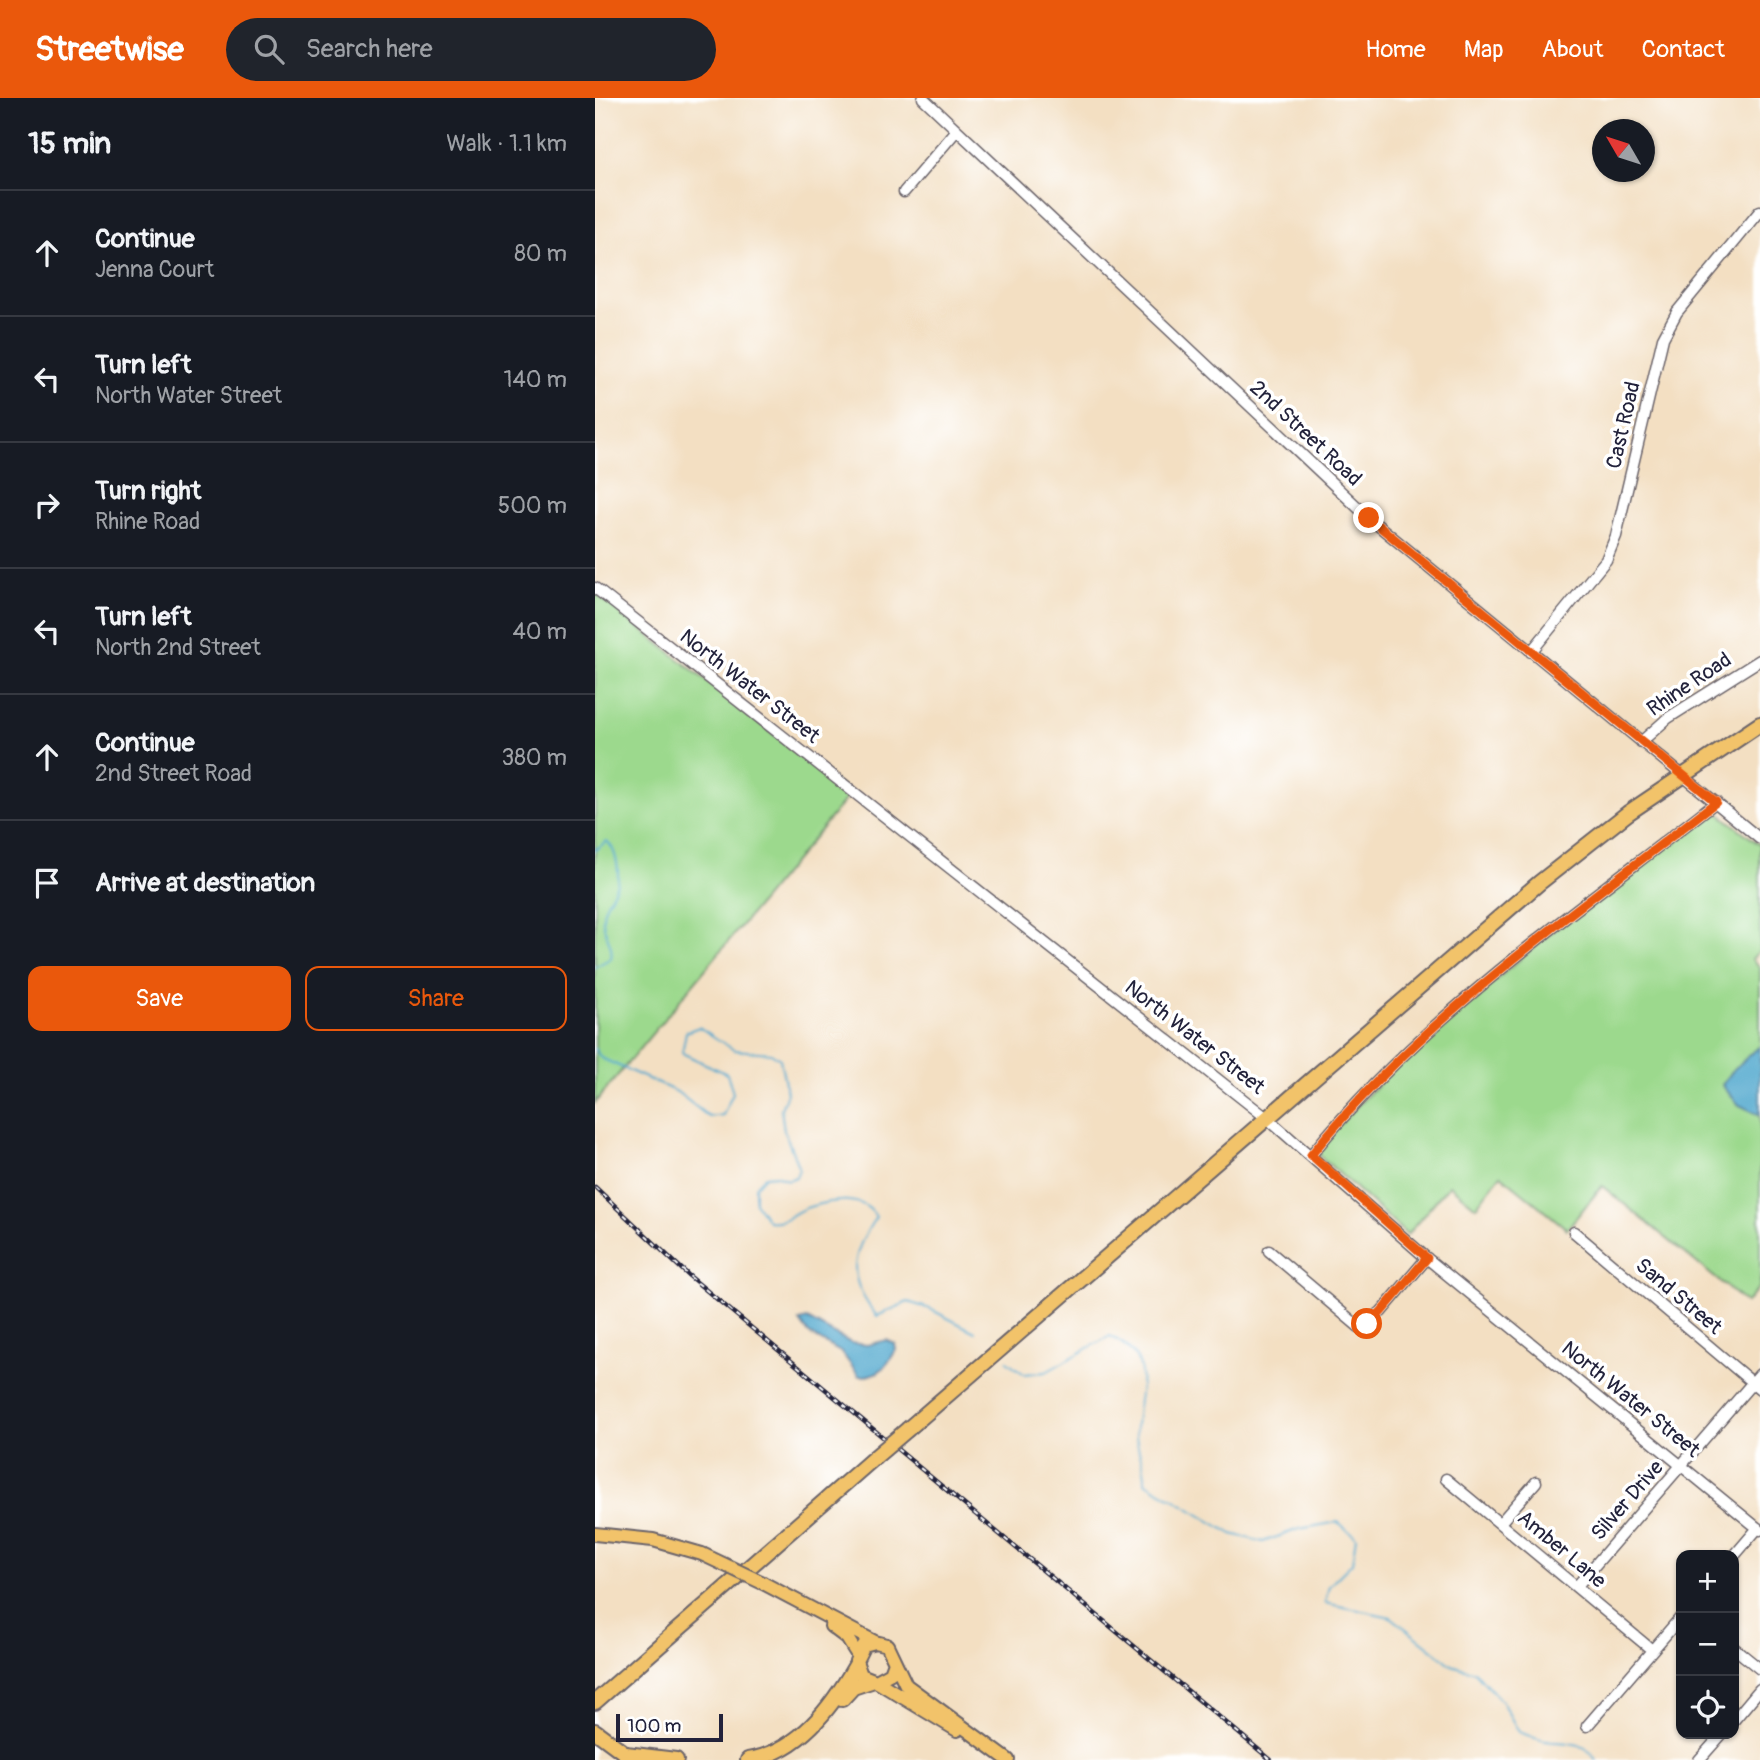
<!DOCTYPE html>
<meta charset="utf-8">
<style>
:root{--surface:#171b24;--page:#20242c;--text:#f1f3f6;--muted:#9ea1a6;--line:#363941;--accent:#ea580c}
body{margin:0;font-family:Pangolin,sans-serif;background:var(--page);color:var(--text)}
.controls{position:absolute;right:21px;bottom:21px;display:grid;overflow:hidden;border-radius:14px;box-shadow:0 2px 5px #0004}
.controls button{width:63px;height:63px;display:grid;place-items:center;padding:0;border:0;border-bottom:2px solid var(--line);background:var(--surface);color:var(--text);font:35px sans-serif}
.compass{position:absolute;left:997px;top:21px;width:63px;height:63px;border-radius:50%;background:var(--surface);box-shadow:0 2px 5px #0004;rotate:309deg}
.scale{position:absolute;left:21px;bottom:18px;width:107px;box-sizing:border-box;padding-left:7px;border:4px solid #22223b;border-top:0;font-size:19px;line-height:24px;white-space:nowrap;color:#22223b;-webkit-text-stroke:5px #fff;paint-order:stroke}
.stop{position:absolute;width:21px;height:21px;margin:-16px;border:5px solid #ea580c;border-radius:50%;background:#fff}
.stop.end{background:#ea580c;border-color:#fff;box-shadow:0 2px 7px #0008}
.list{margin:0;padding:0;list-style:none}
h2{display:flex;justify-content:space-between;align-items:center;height:91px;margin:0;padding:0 28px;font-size:30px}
h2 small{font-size:23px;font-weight:400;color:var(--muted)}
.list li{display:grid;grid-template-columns:46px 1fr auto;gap:21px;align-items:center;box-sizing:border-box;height:126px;padding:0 28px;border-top:2px solid var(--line)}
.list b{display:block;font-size:26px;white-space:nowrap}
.list p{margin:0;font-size:23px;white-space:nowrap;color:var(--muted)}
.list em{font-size:23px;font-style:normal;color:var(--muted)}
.actions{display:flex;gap:14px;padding:21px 28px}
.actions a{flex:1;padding:16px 0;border:2px solid var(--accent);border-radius:14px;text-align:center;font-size:24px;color:var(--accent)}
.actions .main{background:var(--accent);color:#fff}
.icon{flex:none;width:38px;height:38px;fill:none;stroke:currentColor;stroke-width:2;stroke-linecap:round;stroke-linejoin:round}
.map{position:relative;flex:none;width:1165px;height:1662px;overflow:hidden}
header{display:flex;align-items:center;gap:42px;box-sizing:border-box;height:98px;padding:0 35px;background:var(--accent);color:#fff}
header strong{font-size:33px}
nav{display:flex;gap:38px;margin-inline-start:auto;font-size:24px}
.search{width:490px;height:63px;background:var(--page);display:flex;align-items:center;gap:18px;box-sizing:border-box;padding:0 24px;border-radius:38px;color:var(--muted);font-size:26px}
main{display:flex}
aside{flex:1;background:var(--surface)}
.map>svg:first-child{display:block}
.green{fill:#9cd98d;stroke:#5f7e64;stroke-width:2}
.water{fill:#51a8ce;stroke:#3a6584;stroke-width:2}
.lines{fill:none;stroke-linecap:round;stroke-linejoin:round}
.stream{stroke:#51a8ce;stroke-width:2}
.minor-casing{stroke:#6b646a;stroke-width:13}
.major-casing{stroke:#6b646a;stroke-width:16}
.highway-casing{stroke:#6b646a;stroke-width:18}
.minor{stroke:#fff;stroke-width:10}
.major{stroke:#f2c36a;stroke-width:12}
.highway{stroke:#f2c36a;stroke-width:14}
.rail-casing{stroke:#22223b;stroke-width:4.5}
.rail{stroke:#fff;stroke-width:2;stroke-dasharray:5;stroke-linecap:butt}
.major-bridge-casing{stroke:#6b646a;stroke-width:16;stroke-linecap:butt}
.highway-bridge-casing{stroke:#6b646a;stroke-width:18;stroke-linecap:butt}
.major-bridge{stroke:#f2c36a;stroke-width:12}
.highway-bridge{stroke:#f2c36a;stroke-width:14}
.route{stroke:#ea580c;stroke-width:9}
.labels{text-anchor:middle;stroke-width:7;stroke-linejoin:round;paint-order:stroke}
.street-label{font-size:21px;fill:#22223b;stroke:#fff}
</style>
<header>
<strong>Streetwise</strong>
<div class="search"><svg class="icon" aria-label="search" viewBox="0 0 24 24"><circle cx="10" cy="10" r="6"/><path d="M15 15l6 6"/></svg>Search here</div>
<nav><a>Home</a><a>Map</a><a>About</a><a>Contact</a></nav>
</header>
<main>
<aside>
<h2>15 min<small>Walk · 1.1 km</small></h2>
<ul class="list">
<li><svg class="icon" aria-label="ahead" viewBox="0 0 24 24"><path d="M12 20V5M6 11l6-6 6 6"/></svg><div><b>Continue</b><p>Jenna Court</p></div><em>80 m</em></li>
<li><svg class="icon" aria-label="left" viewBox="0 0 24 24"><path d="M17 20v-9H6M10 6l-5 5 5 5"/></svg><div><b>Turn left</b><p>North Water Street</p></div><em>140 m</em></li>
<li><svg class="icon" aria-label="right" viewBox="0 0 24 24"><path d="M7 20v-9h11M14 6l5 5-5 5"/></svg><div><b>Turn right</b><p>Rhine Road</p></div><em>500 m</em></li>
<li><svg class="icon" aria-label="left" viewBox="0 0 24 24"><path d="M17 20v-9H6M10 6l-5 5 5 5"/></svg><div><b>Turn left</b><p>North 2nd Street</p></div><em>40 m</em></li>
<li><svg class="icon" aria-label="ahead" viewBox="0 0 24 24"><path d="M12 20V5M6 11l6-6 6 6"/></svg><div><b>Continue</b><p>2nd Street Road</p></div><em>380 m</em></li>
<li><svg class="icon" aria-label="arrive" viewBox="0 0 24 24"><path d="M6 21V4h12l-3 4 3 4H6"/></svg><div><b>Arrive at destination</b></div></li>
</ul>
<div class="actions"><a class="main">Save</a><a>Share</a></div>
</aside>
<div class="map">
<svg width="1165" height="1662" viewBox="0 0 1165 1662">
<rect width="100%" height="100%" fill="#fff"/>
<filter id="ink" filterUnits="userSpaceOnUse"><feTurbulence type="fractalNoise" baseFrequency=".0143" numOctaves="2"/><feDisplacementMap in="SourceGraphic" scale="14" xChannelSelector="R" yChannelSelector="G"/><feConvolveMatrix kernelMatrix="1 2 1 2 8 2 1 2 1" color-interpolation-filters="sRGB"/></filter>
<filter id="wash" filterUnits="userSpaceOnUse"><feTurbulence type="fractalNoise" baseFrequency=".00686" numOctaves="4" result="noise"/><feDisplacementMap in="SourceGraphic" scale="28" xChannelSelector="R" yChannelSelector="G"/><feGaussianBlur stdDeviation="1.57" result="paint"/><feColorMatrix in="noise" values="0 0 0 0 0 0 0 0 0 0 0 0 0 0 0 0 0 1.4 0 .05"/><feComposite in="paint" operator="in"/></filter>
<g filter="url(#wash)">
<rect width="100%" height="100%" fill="#f3dfc2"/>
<path class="green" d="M0,495l255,201 -255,309z
M1117,715l8,1 40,31v105l-8,9 8,8v319l-14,17 -144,-117 -35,43 -66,-54 -25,32 -27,-22 -42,50 -88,-80 16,-26 54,-56 79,-69 85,-73z"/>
<path class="water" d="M1165,948v69l-21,-10 -17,-20 12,-16z
M212,1221l44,24 16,2 20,-5 8,4 1,6c-9,16 -17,27 -37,26l-17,-23 -33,-19 -9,-13z"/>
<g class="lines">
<path class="stream" d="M0,752l12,-9c9,9 13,29 10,42 -4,14 -15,21 -14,37 0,13 11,24 8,38l-16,9
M0,951l6,9 76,34 32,25 14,-2 10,-22 -6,-19 -45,-21 4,-21 13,-5 35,23 37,3 9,6 7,34 -6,16 3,21 15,39 -3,8 -8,3 -12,-5 -11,1 -10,11v15l13,19c22,2 23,-9 41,-14 23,-7 54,-13 67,10 -26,38 -30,62 1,99l31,-14 22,7 45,23
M412,1263l17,13 22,-2 64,-36c51,26 24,55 26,99 1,18 10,28 9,47l87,52 31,8 36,-13 39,-7 18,15 -4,26 -23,23 -4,17 66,14 61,48 23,7 27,30 17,30c9,3 18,8 27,9 20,3 38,-2 50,19"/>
</g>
</g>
<g filter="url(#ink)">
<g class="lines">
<g class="minor-casing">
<path id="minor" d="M328,0l446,420 391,321
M309,94l53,-62
M0,490l673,531 155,136 337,275
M936,554l75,-92 10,-24 47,-198 14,-26 83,-101
M1046,644l27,-24 92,-58
M716,1057c112,-139 265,-243 405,-353
M979,1134l186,157
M674,1153l90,76 22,-15 46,-54
M851,1381l206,171
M905,1425l36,-41
M1139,1458l24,-28
M982,1488l183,-212
M1139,1550l26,21
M1139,1622l26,-31
M992,1628l94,-109
M1104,1662l23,-26"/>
</g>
<g class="major-casing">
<path id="major" d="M0,1436l58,6 49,14
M168,1485l112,59
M236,1528l16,12 10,16
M300,1564l-4,11 -15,8 -15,-6 -5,-14 8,-16 11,-3 12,3 19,40 102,75
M281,1583l81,49"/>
</g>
<g class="highway-casing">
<path id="highway" d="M313,1331l631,-546 89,-70 132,-89
M247,1601l11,-12 18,-6
M0,1604l279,-244
M0,1633l31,23 50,6
M153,1662c51,-8 84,-53 108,-95"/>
</g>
<use href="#minor" class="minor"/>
<use href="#major" class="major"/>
<use href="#highway" class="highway"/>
<g class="rail-casing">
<path id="rail" d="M0,1089l93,88 583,485"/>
</g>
<use href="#rail" class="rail"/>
<g class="major-bridge-casing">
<path id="major-bridge" d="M107,1456l61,29"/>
</g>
<g class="highway-bridge-casing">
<path id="highway-bridge" d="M279,1360l34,-29"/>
</g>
<use href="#major-bridge" class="major-bridge"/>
<use href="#highway-bridge" class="highway-bridge"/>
</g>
</g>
<g class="lines" filter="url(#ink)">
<path class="route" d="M772,1226l14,-12 46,-54 -116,-103c112,-139 265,-243 405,-353l-347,-284"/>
</g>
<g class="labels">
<g class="street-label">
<text transform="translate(1028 327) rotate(-77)" y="7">Cast Road</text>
<text transform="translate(711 335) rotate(43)" y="7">2nd Street Road</text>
<text transform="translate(1094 586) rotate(-34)" y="7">Rhine Road</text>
<text transform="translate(155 588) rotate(38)" y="7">North Water Street</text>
<text transform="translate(600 939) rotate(38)" y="7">North Water Street</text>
<text transform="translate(1084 1198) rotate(40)" y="7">Sand Street</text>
<text transform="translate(1036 1301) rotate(39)" y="7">North Water Street</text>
<text transform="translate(1032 1402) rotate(-49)" y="7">Silver Drive</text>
<text transform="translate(967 1451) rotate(40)" y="7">Amber Lane</text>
</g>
</g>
</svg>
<div class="controls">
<button>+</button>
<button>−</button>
<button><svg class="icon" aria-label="locate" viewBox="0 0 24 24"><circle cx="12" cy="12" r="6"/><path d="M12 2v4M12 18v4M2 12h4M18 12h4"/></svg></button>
</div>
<svg class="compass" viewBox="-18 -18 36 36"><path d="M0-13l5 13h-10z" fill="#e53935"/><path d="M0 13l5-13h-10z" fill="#9ea1a6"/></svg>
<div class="scale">100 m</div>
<div class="stop" style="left:772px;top:1226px"></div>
<div class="stop end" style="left:774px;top:420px"></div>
</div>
</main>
